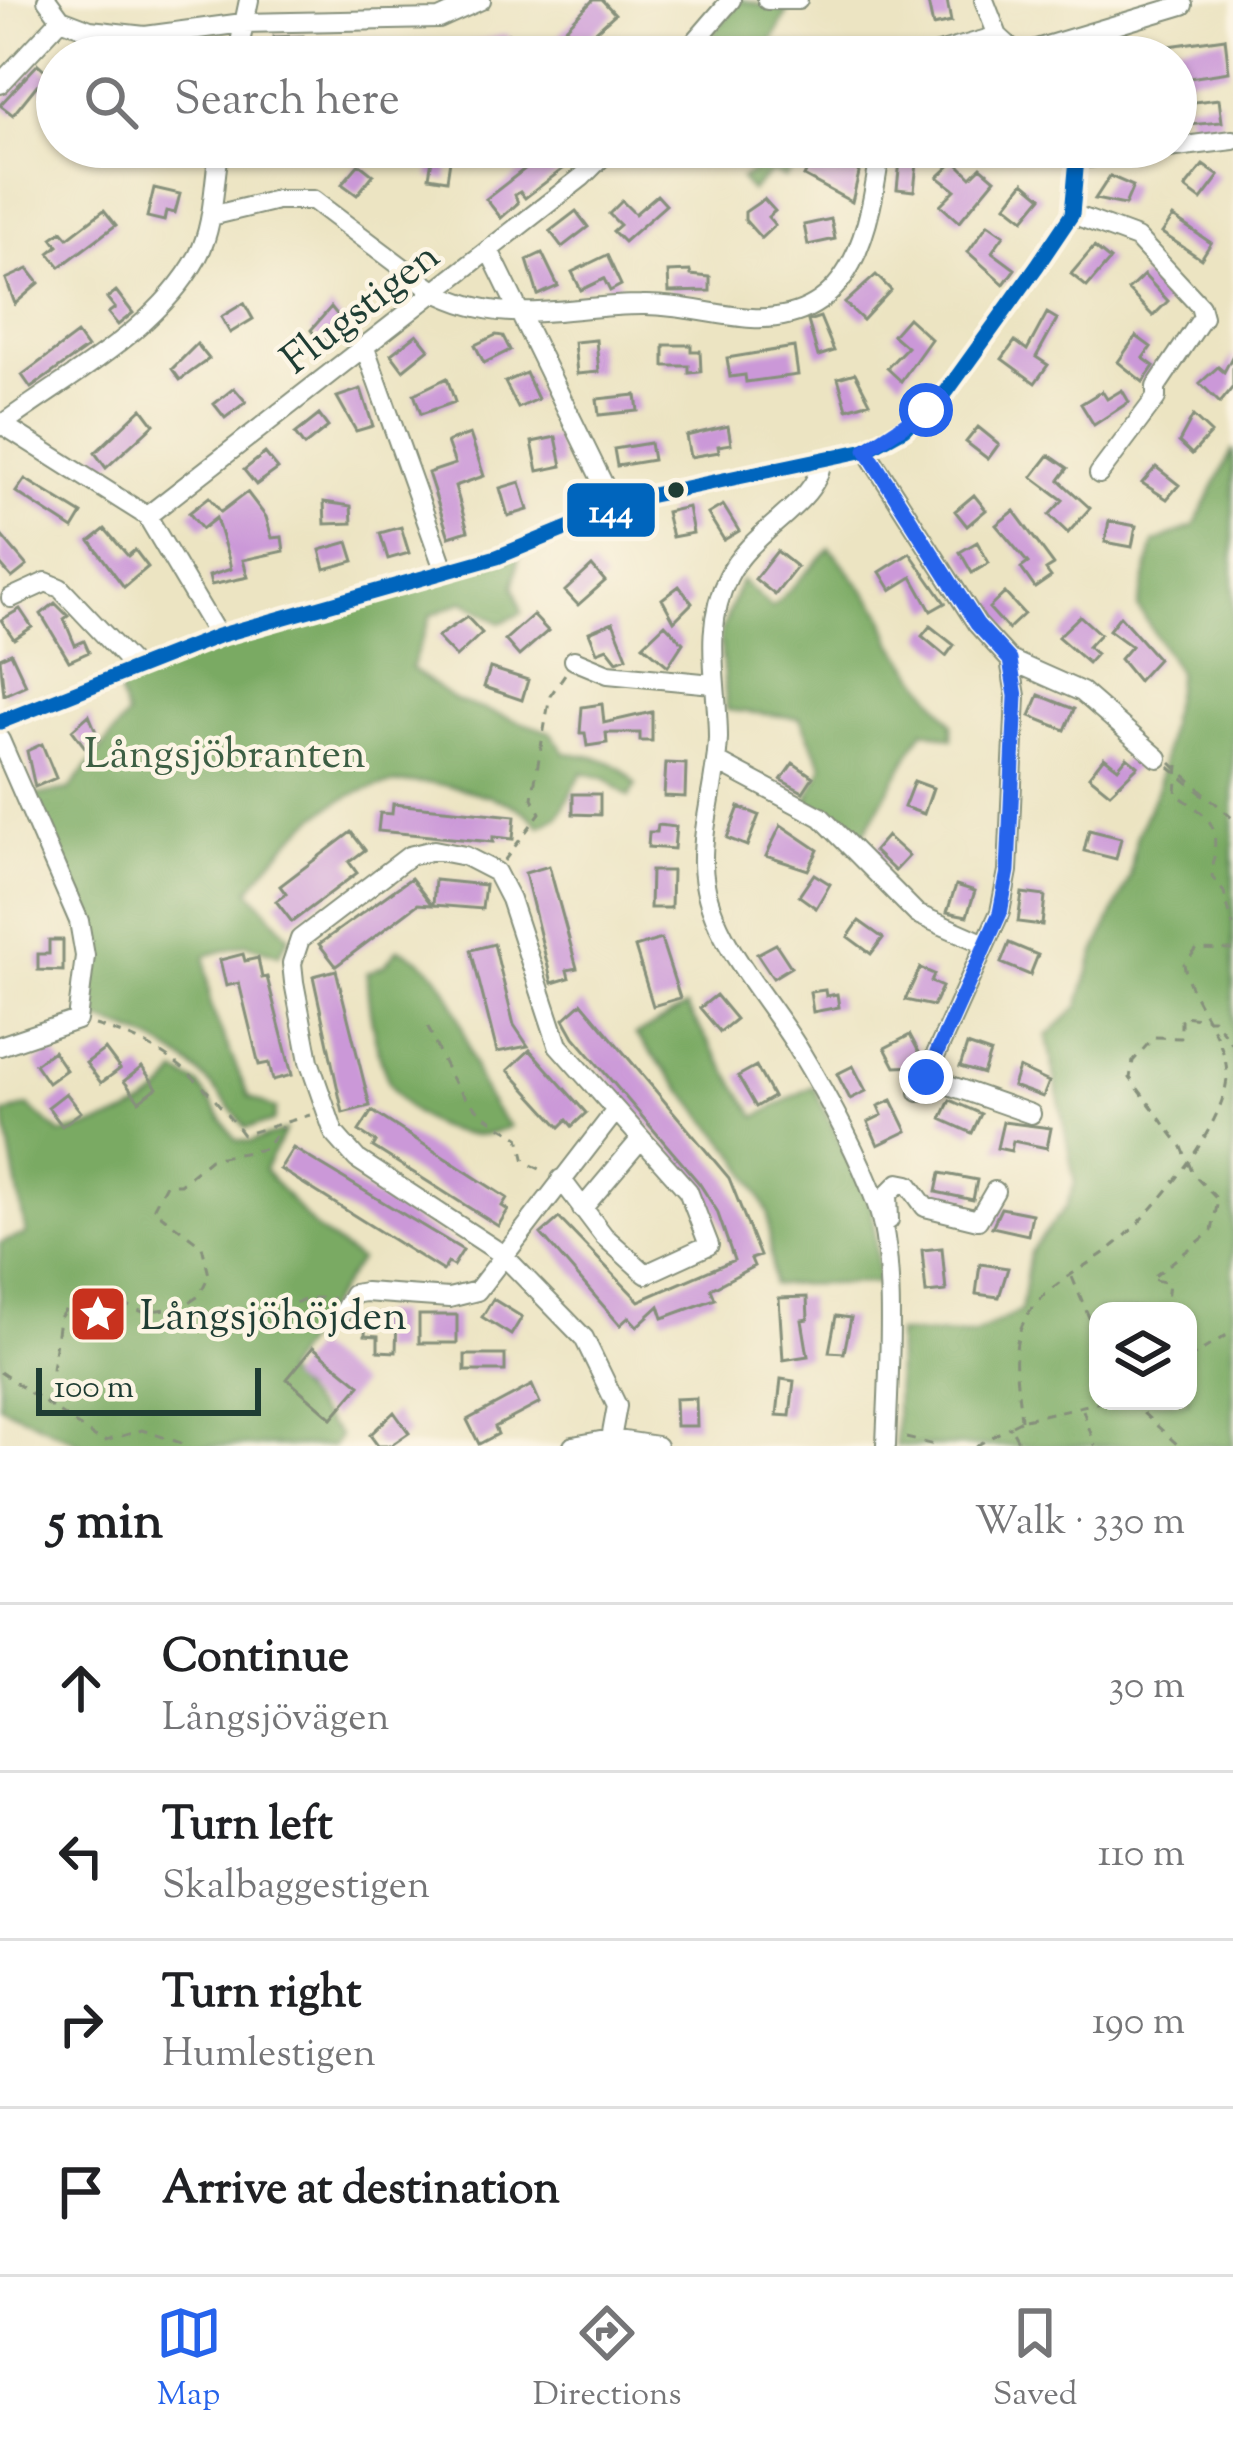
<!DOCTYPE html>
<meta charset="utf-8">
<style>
:root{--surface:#fff;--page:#f2f2f2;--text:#202124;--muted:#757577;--line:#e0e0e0;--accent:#2563eb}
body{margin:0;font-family:"Sorts Mill Goudy",serif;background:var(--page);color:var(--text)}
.controls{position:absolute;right:36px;bottom:36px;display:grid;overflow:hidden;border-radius:24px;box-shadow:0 3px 9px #0004}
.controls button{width:108px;height:108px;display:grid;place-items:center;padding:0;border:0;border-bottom:3px solid var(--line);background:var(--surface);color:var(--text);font:60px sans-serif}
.scale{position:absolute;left:36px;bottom:30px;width:225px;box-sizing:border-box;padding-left:12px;border:6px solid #1f3d34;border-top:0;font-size:33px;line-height:42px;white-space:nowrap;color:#1f3d34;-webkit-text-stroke:9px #fcf5e5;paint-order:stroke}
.stop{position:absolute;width:36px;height:36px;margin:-27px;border:9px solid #2563eb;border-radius:50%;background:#fff}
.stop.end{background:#2563eb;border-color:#fff;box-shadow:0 3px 12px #0008}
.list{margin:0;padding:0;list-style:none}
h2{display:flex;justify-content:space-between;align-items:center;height:156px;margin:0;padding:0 48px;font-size:51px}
h2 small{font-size:39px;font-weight:400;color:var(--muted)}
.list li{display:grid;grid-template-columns:78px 1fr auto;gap:36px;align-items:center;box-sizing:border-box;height:168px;padding:0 48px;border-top:3px solid var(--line)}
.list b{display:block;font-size:45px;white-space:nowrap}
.list p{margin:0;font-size:39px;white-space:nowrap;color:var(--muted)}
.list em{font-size:39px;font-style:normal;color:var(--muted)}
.icon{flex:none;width:66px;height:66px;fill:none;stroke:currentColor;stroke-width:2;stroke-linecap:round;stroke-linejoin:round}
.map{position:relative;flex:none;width:1233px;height:1446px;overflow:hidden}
.search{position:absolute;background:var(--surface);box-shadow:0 3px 9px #0004;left:36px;right:36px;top:36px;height:132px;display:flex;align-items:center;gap:30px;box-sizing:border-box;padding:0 42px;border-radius:66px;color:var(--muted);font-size:45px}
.sheet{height:828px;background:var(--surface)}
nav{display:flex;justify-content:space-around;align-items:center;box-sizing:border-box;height:168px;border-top:3px solid var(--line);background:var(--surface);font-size:33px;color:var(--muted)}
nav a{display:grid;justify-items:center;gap:6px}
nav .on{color:var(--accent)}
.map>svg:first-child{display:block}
.forest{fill:#7aaa64;stroke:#4c744c;stroke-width:3;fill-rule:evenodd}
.building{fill:#cb98d8}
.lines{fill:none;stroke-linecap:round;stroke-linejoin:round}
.minor-casing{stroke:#86907b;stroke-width:22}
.path{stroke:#86907b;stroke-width:3;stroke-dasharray:9 9;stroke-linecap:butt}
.minor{stroke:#fff;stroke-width:18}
.bus-1-casing{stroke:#fcf5e5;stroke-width:24}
.bus-1{stroke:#0065bd;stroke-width:15}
.route{stroke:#2563eb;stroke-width:15}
.bus-dot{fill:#1f3d34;stroke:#fcf5e5;stroke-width:4.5}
.labels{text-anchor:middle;stroke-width:9;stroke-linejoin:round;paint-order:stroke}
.street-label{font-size:42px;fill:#1f3d34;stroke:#fcf5e5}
.park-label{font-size:42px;fill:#3d5f44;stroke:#fcf5e5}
.poi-label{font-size:42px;fill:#1f3d34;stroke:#fcf5e5;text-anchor:start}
.line-badge{stroke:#fcf5e5;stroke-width:4.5}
.badge-label{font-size:33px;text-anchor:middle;font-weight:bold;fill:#fff}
</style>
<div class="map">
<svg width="1233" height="1446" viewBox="0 0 1233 1446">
<rect width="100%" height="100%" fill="#fcf5e5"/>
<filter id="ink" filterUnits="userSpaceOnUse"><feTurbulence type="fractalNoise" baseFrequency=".00833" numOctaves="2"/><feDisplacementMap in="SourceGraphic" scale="24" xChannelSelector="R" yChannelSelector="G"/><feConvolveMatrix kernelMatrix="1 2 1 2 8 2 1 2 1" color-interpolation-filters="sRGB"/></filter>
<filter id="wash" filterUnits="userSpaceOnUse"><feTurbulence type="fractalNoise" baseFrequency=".004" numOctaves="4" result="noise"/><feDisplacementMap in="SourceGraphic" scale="48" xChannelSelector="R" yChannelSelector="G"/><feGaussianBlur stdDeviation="2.7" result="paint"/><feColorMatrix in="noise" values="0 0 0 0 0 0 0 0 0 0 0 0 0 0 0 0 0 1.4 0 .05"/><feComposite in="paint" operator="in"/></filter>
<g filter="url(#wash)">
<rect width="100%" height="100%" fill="#ece4c2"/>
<path class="forest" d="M740,0l48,12 -17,30 6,15h-82z
M766,147h45l-26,31 -14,-6 -20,19 -10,-12 10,-6z
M1233,449v997h-337l1,-113 76,2 48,-24 9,-59 36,-45 9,-24 -28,-147 31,-29 16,-52 36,-78 6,-39 22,-50 20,-116 -40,-65 16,-64 40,-17zM1098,1311h90v90h-90z
M830,548l52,65 10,29 60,81v15l-29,-8 -65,114 -51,-43 16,-35 -23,-48 -73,-8 -7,-74 21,-56 31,28z
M519,554l-5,32 8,27 -22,10 -36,-22 -33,14 -20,53 43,32 96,32 15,21c28,3 55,6 71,32l-7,12 -23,-18 -24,-7 -23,44 -19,10c-21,-24 -43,-27 -73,-36 -102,-27 -159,20 -218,100l40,47 -10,18 -33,-11 -41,12 5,49 39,92 27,12 -3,13 -27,6c-51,-68 -78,-87 -160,-112l7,-60 -61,-160 37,-6 58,-73 -10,-33 101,-44z
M398,949c82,31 53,123 112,177 -42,25 -107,-6 -124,-51 -11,-30 -19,-70 -19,-102l18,-8z
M686,1007l70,110 57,-31 59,122 7,75 -106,2 -5,-73 -29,-54 -103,-123z
M177,1073l21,11 38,56 15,2 34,-11 -21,39 52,59 43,31 -76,113 56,63 -6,10h-248l-85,-41v-162l26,-9 -22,-120 24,-8 33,28c40,-10 94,-21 116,-61z"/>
<g id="blocks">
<path class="building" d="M593,0h9l13,14 -24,21 23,22h-51l-13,-13z
M947,0l4,22 -18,4 -5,-24z
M508,34l6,23h-82l-1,-6z
M303,36l1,21h-30v-20z
M1225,38l4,34 -53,8v-23h-35v-7z
M38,64l18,16 -11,12 -8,-7 -24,30 -13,-10z
M1219,99l3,23 -33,3 -3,-22z
M434,147h18l-5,33 -18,-3z
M553,147h14l9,12 -51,39 -5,-6 -5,3 3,8 -17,15 -15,-19z
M816,152l38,13 5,8 -7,29 -48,-26z
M900,161l17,2 -3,28 -17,-2z
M955,161l16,16 10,-10 14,12 -36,43 -19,-17 15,-15 -17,-13z
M359,164l14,11 -16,20 -15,-11z
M1203,165l16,11 -18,24 -16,-12z
M1110,176l23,10 -8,19 -30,-6z
M1024,182l18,15 -18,22 -18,-14z
M154,188l26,6 -5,19 -9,-2 -2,10 -17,-4z
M657,195l9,10 -42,37 -11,-11 7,-6 -11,-11 13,-13 13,13z
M764,199l11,12 -7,6 7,8 -14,13 -16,-18v-8z
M104,210l12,15 -56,42 -11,-14 9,-7 -6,-8 10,-7 6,7z
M576,211l12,16 -26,20 -12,-16z
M1173,217l38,26 -10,16 -39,-26z
M831,219l4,20 -27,6 -4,-20z
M988,224l16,11 -12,17 23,17 -11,15 -36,-32z
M1094,247l16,13 -23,27 -16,-13z
M542,253l16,33 -20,9 -11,-35z
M607,255l14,30 -11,6 -6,-12 -23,11 -9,-18z
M28,269l11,14 -24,21 -9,-25z
M690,271l1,4 19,2v14l-41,1 -1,-20z
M876,275l15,15 -28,30 -18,-17z
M1144,275l24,26 -15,15 -25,-26z
M116,291l17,22 -15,12 -10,-12 7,-5 -8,-10z
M244,303l9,16 -23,14 -9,-16z
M331,307l20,25 -15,12 -6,-8 -9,7 -10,-13z
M1047,313l10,6 -21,38 12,8 -13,18 -33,-24 13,-18 12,9z
M820,317l14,34 -16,5 -10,-35z
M908,318l23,21 -30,42 -14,-13 20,-21 -14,-12z
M77,334l10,14 -56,40 -9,-13z
M417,334l12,15 -26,21 -12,-16z
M496,335l7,1 7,14 -26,13 -9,-18z
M1136,336l15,11 -8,11 11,8 -11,16 -25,-20z
M596,340l3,32 -22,2 -3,-32z
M197,344l12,15 -29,21 -8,-11z
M664,345h27v6h9l1,21 -12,1v-7h-25z
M794,347l4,28 -52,7 -1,-7 -15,2 -3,-19z
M1233,355v32l-13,16 -20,-20 18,-16 6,5z
M526,373l12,26 -20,9 -13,-26z
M855,373l15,29 -23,7 -9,-31z
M447,378l8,24 -34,12 -7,-20z
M234,388l12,14 -21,16 -11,-14z
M361,389l12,37 -17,5 -19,-34z
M1122,390l7,12 -35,23 -13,-21 21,-13 5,8z
M636,395l2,16 -39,4 -2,-16z
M142,408l12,16 -48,44 -11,-15z
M319,415l9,12 -24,19 -9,-12z
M1193,416l18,17 -19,21 -13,-12z
M728,426l3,18 -13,2 1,6 -29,5 -4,-21z
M978,427l21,17 -11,15 -22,-17z
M470,434l14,42 -29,10 13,45 -19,6 -21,-64 27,-9 -8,-22z
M556,437l6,29 -24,5 -6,-29z
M650,443l3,17 -36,6 -3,-17z
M265,453l13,16 -22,16 -12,-15z
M1049,455l19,13 -9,12 31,28 -22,25 -19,-18 14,-15 -31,-23z
M1156,467l23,18 -12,14 -25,-16z
M25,479l57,35 -9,15 -57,-37z
M520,482l8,28 -20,6 -8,-28z
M247,492l19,25 6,21 10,-1 2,14 -41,9 5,17 -37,8 -2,-9 22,-7 -2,-9 -13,-42 -14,11 -13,-16 20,-16 12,15z
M974,495l12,15 -19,16 -12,-15z
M324,502l27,4 1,17 -27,1z
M723,505l16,26 -15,9 -16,-26z
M688,507l5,26 -21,4 -6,-25z
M1014,511l40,54 -8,5 5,7 -16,11 -14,-20 7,-5 -32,-38z
M1109,521l27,5 -4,21 -27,-5z
M401,527l8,26 -21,6 -8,-26z
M105,529l23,27 7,-6 13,17 -24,20 -34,-46z
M0,534l27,32 -15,12 -12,-14z
M348,542l6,19 -29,8 -5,-19z
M977,542l12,21 -17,10 -12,-21z
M777,551l20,16 -22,28 -20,-16z
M910,553l35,50 -14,8 -19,-34 -21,13 -11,-18z
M592,566l13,15 -27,24 -13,-14z
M679,586l13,17 -18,18 -12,-22z
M1005,593l19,21 -16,15 -19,-21z
M55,603l13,13 -4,3 11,26 9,-4 5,11 -20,9 -28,-47z
M20,609l12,18 -18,12 -13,-19z
M533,615l15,16 -29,25 -14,-16z
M1080,616l20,18 -12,13 8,7 -8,9 -30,-26z
M1120,616l38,43 -20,22 -18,-22 11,-13 -22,-16z
M467,617l15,16 -26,24 -19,-20z
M613,622l14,35 -10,4 -10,-13 -10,4 -8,-20z
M665,624l18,19 -15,23 -25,-21z
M930,626l24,19 -8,11 -24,-20z
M11,653l15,32 -22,10 -4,-37z
M490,668l38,12 -6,20 -38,-13z
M1039,695l35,14 -9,21 -35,-14z
M602,704l2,19 48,-11v29h-12v-8h-34l1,10 -20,3 -2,-13h-5l2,-26z
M89,715l10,24 -12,11 -15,-20z
M42,744l14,34 -21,9 -8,-36z
M1104,757l14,11 9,-11 11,9 -28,27 -21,-17z
M666,763l20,1 -1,33 -21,-1z
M793,763l20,14 -10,15 -22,-12z
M914,781l19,7 -9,26 -20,-7z
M573,794h27v21l-27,-1z
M393,804l122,12 -2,23 -20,-2v5l-115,-11 2,-18 12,1z
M739,807l20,8 -12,31 -20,-8z
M658,825l18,2 -2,22 -26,-2 1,-15h8z
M781,825l37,25 -10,20 -42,-14z
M1089,830l32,8 -5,21 -32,-8z
M351,832l14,18 -16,12 8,11 -65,49 -16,-21 10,-7 -6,-8z
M887,836l22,20 -14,15 -21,-20z
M549,866l28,102 -10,2 2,8 -17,5 -27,-110z
M651,871h21l-1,37h-21z
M814,874l16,10 -14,24 -17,-12z
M411,878l21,27 -14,-1 -82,62 -17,-22z
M435,880l50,5 -3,24 -49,-4z
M956,885l19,6 -8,25 -20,-4z
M1022,893l23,3 -3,29 -24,-3z
M859,921l24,17 -12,16 -23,-17z
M661,939l19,59 -27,8 -18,-59z
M49,940h14v31l-25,-1v-16h11z
M1009,943l29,12 -8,20 -29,-12z
M494,944l20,81 14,21 -31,6 -26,-102z
M776,944l15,23 -18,11 -16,-24z
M243,954l2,7 13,-3 4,20 5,-1 25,98 -19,5 -4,-17 -10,2 -20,-82 -13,3 -6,-26z
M920,968l14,6 -3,8 11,5 -9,19 -28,-6z
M336,970l34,136 -27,7 -30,-137z
M825,990l1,6 11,-2 2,13 -26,5 -3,-20z
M716,995l20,24 -16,13 -20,-24z
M582,1003l147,175 31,78 -9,3 3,7 -43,23 4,10 -52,19 -4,-12 -22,20 -8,-9 -9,8 -79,-91 18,-16 80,83 95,-41 -17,-49 -18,-28 -125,-146 -10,-18z
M910,1035l10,19 -6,3 2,9 -21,1 -10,-19z
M967,1045l23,8 -7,21 -23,-7z
M105,1049l15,20 -19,14 -15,-20z
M530,1050l56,63 -14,13 -5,-6 -7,7 -52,-57z
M53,1051l13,19 -18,13 -13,-19z
M756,1066l17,31 -17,10 -18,-31z
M853,1066l13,25 -16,8 -13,-25z
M142,1067l15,21 -18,13 -15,-20z
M1019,1068l30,14 -6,15 -30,-11z
M66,1093l15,19 -19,14 -14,-19z
M892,1100l15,31 -29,14 -10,-23 14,-7 -4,-9z
M950,1100l31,14 -9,19 -31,-14z
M372,1111l135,87 -5,8 6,4 -10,16 -125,-79 3,-5 -17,-11z
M1003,1122l48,6 -4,20 -34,-7 -2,10 -14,-3z
M293,1148l170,102 -10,16 -5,-3 -5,8 -163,-102z
M940,1173l37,7 -4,20 -37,-8z
M1001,1208l31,6 -4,21 -36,-8z
M942,1248l4,43 -20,2 -4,-43z
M980,1264l28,4 -9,29 -23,-3z
M807,1297l1,22 -6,1 6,36 -25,4 -4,-62z
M493,1299l29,18 -11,18 -29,-18z
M379,1313h18l-1,39 -18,-1v-15l-13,-1 1,-17 13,1z
M419,1315h38v28h-38z
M836,1316l15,2 -7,35 -15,-1z
M313,1347l47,38 -28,33 -45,-39z
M465,1355h40v16h-40z
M781,1379l13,2 -4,35 -13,-1z
M532,1385l8,18 -45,24 3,7 -19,10 -12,-24z
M696,1398l1,28h-21l-1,-27z
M394,1412l15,21 -19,13h-12l-8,-11z"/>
</g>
</g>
<g filter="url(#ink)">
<use href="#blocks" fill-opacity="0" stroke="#86907b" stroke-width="3"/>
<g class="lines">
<g class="minor-casing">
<path id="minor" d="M47,0l14,19 29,11 55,6 98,-13 196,-4 42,-19
M767,0h31
M984,0l14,36 23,21
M1019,54l164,-49
M237,57l12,-57
M682,57l49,-57
M924,57l74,-21
M0,84l61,-65
M1079,159l154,-19
M1072,214l65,24 63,68 3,11 -47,70v11l-57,76
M211,216l66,-16h36l121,91c73,38 131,14 208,14 37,-1 74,11 110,13 104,5 118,-94 129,-171
M489,250l126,258
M365,348l80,224
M0,423l147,93 71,120
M0,426c67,-50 156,-94 198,-170 17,-32 15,-74 22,-109
M866,450l111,174 33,36 72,32 76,66
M821,460c0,42 -71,70 -93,117 -26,51 -10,106 -10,161 -1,42 -16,84 -15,126 1,69 61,128 95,184 29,48 58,100 78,154 22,56 12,181 10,244
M147,516l435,-339 30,-30
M11,598l35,-16 14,6 74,78
M574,660l34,14 105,10
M0,722l218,-86 279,-79 146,-60 223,-47 38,-21 43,-38 90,-125 35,-52 6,-67
M0,740l79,181 6,35 -8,64 -77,26
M716,761l105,56 96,97 68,30
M926,1077l105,37
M919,1092l81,-180 8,-41 8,-175 -6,-36
M561,1179l43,57 42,38 63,-29 -21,-54 -130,-146 -48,-146 -14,-27 -31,-16 -31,-6 -25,6 -109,83 -8,24 2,19 15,79 25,72 23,26 145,95 82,84 33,68 -6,33
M582,1209l58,-69
M889,1220l-1,-26 11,-11 10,2 16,22 53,13 17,-29
M344,1311l9,-17 12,-2 84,6 28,-7 137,-178
M573,1446l38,-7 46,7"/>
</g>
<path class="path" d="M1171,763l62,56
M1178,765l-2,29c44,30 41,31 36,83l12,15 9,34
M1169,767l39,32
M504,861l36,-48 -8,-15 18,-102 15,-22
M95,1025c72,21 104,51 148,110l67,-20
M428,1027c26,61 32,77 91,110l6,25 19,9
M1072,1277l26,62
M1128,1311l4,-5 34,3 3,-26 -18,-4 61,-48 6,-31 -25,-26 -11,-27 -52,-69 3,-17 21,-24 27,1v-22l32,3 20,25
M225,1314l36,-1 50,-15h23
M1188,1359l45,-28
M0,1372l102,70 40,-12 48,16
M1130,1401l49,45
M47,1406l12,-87 13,-19 34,-3 37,15 39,-5 17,-11 10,-21 -7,-29 -49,-37 13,-25h14l30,-25 55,-10 17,-22
M1083,1410l12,36
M1025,1419l80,-18
M1021,1420c-2,-28 -11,-65 0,-92 17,-42 65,-59 96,-85 37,-30 110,-120 110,-168 0,-38 -37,-73 -43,-111l13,-15 36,1
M1020,1421l-10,5 11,20
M906,1438l33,8
M976,1446l35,-20"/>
<use href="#minor" class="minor"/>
<g class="bus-1-casing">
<path id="bus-1" d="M0,722l218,-86 279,-79 146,-60 223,-47 38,-21 43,-38 90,-125 35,-52 6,-67"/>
</g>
<use href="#bus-1" class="bus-1"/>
</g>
</g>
<g class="lines" filter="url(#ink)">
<path class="route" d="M926,410l-60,40 111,174 33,36 6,36 -8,175 -8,42 -74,164"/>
</g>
<defs>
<g id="sight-square" transform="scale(3)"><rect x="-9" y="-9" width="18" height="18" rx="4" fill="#c8321e" stroke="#fcf5e5"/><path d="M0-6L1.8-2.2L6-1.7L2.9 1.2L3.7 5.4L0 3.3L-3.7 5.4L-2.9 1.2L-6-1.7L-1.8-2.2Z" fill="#fff"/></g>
</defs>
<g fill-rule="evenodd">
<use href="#sight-square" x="98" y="1314"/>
</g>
<circle class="bus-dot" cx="676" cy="490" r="10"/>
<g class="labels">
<g class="street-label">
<text transform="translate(359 306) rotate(-38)" y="15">Flugstigen</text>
</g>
<g class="park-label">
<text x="225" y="767">Långsjöbranten</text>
</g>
<g class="poi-label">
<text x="140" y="1329">Långsjöhöjden</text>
</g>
</g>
<rect class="line-badge" x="565" y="481" width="92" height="58" rx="12" fill="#0065bd"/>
<g class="badge-label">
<text x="611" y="522">144</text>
</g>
</svg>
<div class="controls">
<button><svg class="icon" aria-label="layers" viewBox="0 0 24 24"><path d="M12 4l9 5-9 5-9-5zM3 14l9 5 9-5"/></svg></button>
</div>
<div class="scale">100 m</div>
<div class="stop" style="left:926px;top:410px"></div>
<div class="stop end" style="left:926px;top:1077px"></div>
<div class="search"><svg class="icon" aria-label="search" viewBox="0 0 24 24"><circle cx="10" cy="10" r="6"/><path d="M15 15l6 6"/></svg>Search here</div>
</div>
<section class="sheet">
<h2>5 min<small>Walk · 330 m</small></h2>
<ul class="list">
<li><svg class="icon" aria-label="ahead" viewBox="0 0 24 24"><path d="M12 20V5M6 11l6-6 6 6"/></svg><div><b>Continue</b><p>Långsjövägen</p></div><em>30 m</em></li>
<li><svg class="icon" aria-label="left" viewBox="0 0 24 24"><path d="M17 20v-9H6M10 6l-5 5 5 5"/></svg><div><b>Turn left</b><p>Skalbaggestigen</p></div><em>110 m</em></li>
<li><svg class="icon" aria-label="right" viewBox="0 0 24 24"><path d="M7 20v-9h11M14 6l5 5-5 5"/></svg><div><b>Turn right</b><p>Humlestigen</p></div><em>190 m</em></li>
<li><svg class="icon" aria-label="arrive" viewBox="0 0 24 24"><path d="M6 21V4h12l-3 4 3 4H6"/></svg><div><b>Arrive at destination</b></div></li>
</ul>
</section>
<nav>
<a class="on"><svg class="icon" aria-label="map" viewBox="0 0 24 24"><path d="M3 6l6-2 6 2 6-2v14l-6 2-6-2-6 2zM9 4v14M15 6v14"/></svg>Map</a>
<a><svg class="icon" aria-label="directions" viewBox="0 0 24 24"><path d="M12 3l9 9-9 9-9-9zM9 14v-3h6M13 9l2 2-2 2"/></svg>Directions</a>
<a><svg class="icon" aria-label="saved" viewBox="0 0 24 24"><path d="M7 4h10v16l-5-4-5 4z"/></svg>Saved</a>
</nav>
